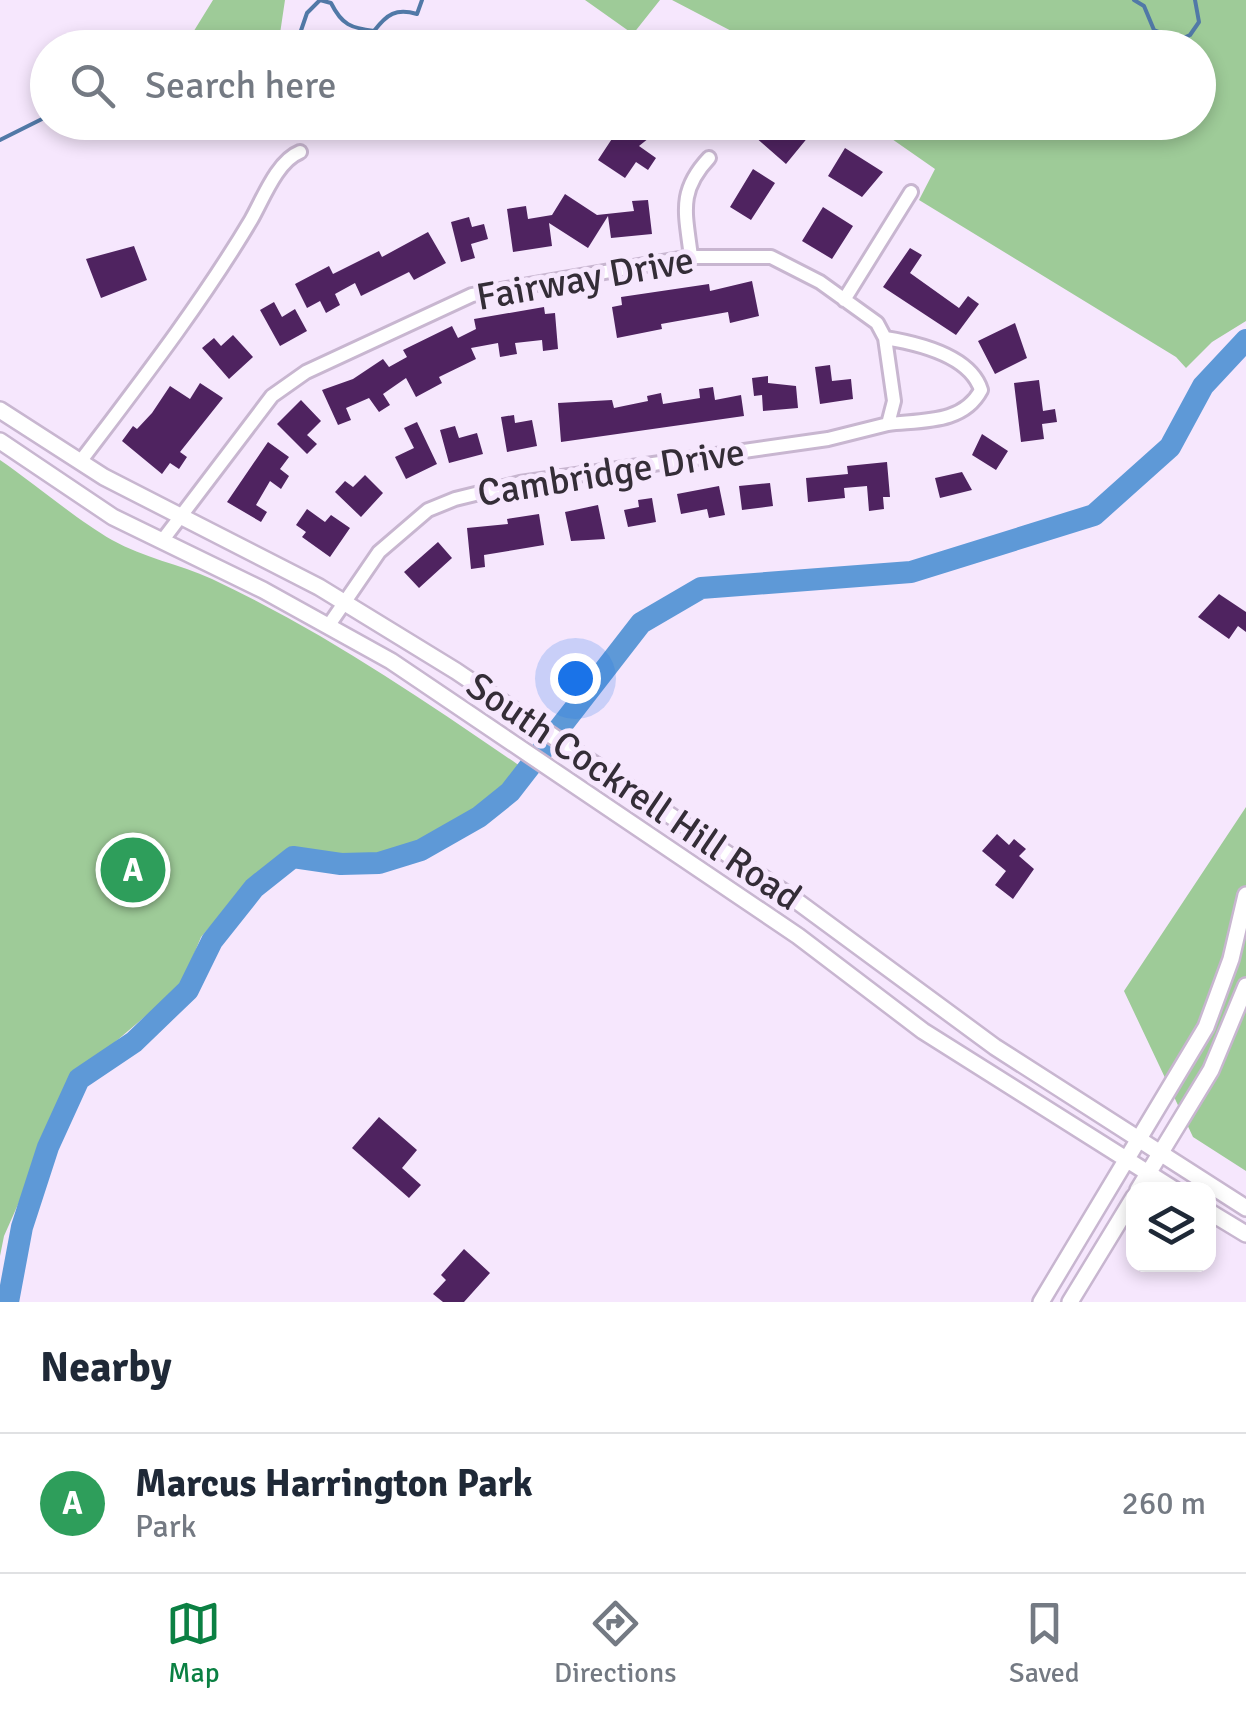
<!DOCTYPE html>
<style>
:root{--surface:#fff;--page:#f2f2f3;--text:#1f2937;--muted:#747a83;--line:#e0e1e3;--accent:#0b8043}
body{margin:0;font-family:Signika,sans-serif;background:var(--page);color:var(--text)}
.controls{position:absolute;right:30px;bottom:30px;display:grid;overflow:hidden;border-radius:20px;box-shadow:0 5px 15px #0003}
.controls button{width:90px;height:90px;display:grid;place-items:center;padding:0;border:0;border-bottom:2px solid var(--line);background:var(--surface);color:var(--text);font:50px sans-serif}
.you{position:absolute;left:575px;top:678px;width:35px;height:35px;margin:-25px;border:8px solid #fff;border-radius:50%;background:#1a73e8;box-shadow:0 0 0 15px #1a73e833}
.badge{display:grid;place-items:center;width:65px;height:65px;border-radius:50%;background:var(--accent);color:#fff;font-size:32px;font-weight:700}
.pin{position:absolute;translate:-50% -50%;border:5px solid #fff;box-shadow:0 2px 10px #0006}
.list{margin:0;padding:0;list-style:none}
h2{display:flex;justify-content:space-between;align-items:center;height:130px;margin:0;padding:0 40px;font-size:42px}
h2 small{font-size:32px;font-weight:400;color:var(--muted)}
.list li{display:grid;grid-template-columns:65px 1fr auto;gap:30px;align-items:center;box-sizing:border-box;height:140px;padding:0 40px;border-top:2px solid var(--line)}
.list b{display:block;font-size:38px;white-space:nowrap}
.list p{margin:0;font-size:32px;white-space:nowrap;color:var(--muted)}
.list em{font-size:32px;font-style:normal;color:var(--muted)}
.icon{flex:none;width:55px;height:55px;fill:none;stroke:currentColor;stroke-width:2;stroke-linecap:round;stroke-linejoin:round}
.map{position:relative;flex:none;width:1246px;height:1302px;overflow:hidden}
.search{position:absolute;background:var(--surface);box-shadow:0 5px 15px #0003;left:30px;right:30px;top:30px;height:110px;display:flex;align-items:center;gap:25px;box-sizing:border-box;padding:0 35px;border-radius:55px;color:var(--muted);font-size:38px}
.sheet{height:270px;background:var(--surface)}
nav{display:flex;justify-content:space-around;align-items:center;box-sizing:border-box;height:140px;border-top:2px solid var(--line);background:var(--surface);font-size:28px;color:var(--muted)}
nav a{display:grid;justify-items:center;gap:5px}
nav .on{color:var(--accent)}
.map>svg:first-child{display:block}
.green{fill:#9ecb98}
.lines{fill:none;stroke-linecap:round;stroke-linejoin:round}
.stream{stroke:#5179a7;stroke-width:4}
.river{stroke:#5e99d7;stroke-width:22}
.building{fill:#4f2360}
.minor-casing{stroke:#c8b6d0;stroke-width:18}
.major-casing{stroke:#c8b6d0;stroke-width:20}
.minor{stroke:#fff;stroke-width:12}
.major{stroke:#fff;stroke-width:15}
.labels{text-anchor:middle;stroke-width:10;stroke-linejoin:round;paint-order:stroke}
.street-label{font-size:38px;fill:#342d37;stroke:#f6e7fd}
</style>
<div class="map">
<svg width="1246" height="1302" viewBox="0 0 1246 1302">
<rect width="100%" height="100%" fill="#f6e7fd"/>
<path class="green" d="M213,0h72l-7,47h-94z
M585,0h75l-27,34z
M672,0h574v321l-34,21 -26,26 -10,-11 -257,-157 16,-31 -66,-46 329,-1v-74l-436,-1z
M0,460c35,24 77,60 112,80 32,18 67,24 100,39 109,51 209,119 308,187 -26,33 -99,88 -142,91 -29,3 -58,-4 -86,-7l-42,32 -49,55 -20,49 -106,90 -71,160 -4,20z
M1246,807v364l-53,-34 -69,-146z"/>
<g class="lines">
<path class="stream" d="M1134,0l10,6 10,24 25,10 11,-5 9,-13 -4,-22
M295,48l12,-35 13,-13 11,3c11,22 20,25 43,28 13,-17 22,-23 43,-17l5,-14
M0,140l48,-24"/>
<path class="river" d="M8,1302l14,-75 26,-80 31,-68 55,-37 54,-52 24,-49 42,-53 39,-31 48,7 38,-1 42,-13 58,-33 31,-25 131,-169 60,-35 210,-16 183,-57 76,-68 33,-61 43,-46"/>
</g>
<path class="building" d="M623,122h46l-30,24 17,12 -8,12 -12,-8 -11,16 -27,-18z
M738,122h54l17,14 -23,28z
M845,148l38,24 -21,25 -34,-21z
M753,169l22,14 -24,37 -21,-13z
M565,194l32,21 37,-4 -2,-10 16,-1 4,34 -41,4 -3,-22 -20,32 -39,-25 3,23 -39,6 -6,-43 19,-3 2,13 24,-4z
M823,207l30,19 -21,33 -30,-18z
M469,217l3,10 12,-3 4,15 -17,5 4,14 -14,4 -10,-40z
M428,232l18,31 -32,17 -5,-8 -48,24 -6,-13 -20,11 5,11 -14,8 -6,-12 -13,7 -12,-24 34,-18 4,8 46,-23 3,6z
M134,246l13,34 -46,18 -15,-39z
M910,248l12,7 -12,18 49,35 9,-12 11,8 -23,31 -73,-48z
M752,281l7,35 -29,7 -2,-11 -67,12 1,5 -45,9 -5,-31 10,-2 -1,-8 88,-13 1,7z
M274,302l8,15 13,-8 12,22 -27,15 -20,-36z
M544,307l1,7 10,-1 3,36 -15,2 -1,-11 -27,3 2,11 -17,3 -2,-14 -27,5 5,11 -37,18 3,6 -26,14 -10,-19 -23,16 7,11 -11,7 -10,-14 -23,10 5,12 -13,5 -16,-35 31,-11 30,-20 6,8 18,-10 -4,-7 49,-24 6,12 18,-9 -2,-10z
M1015,323l12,35 -32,16 -17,-33z
M233,335l20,22 -24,22 -27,-31 12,-10 7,8z
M830,365l2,16 19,-2 2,20 -33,5 -5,-37z
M768,376v7l28,3 2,22 -35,3 -1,-16 -8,1 -2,-18z
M1039,380l4,31 12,-2 2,13 -15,2 2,15 -23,3 -7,-59z
M200,383l23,15 -43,54 7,5 -8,12 -9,-6 -8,11 -40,-33 11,-15 4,3 15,-16 18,-27 20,13z
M713,387l2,13 26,-5 3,21 -183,26 -3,-39 54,-3 2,8 34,-7 -1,-5 14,-3 2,11 37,-6 -1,-9z
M301,400l20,21 -14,14 10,9 -10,10 -30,-30z
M514,415l1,8 17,-3 5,26 -30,6 -6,-35z
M417,422l20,42 -31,15 -11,-22 19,-9 -10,-20z
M455,426l4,12 18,-5 6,21 -34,9 -9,-33z
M982,434l26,17 -12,19 -24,-15z
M268,442l21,15 -9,12 9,7 -8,13 -11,-8 -14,24 11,7 -6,10 -34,-20z
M887,462l3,35h-7l1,12 -15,2 -2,-25 -23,2 1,10 -37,4 -2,-24 42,-4 -1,-8z
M962,472l10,18 -32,8 -5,-20z
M365,475l18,18 -22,24 -26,-25 10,-11 8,6z
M770,483l3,23 -31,4 -3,-24z
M719,486l6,29 -16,3 -2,-9 -26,5 -4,-20z
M652,498l4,24 -28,5 -4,-17 15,-3 -1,-7z
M598,505l7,34 -34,2 -6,-29z
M307,509l18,13 6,-7 19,13 -20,29 -28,-20 4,-5 -10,-7z
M539,514l5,31 -60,10 1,12 -14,2 -4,-41 41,-4 -1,-5z
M438,542l14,16 -33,30 -15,-16z
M1219,594l27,18v20l-8,-6 -9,13 -31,-22z
M997,834l12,11 5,-6 12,10 -7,7 15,13 -21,30 -18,-14 11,-14 -24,-20z
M379,1117l38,33 -15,18 19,17 -12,13 -57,-50z
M464,1249l26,24 -26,29h-21l-10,-8 13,-14 -5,-5z"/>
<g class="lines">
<g class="minor-casing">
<path id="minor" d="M691,257c-5,-43 -14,-65 18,-99
M844,300l67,-108
M885,338c31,5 85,17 96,52 -18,34 -59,30 -93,34
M80,462c59,-78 121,-158 171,-242 12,-21 26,-59 49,-68
M162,541l110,-145 34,-24 166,-77 219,-38h80l49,25 57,41 8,15 9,63 -6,23 -60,15 -308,44 -65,16 -27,11 -49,42 -50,73"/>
</g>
<g class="major-casing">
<path id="major" d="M0,410l104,67 215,110 137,84 338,228 201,148 251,161
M0,441l113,76 150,73 128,71 407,275 125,95 252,159
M1138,1190l73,-120 35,-84
M1208,1211l38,23
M1041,1302l165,-275 25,-68 15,-64
M1070,1302l64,-105"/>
</g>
<use href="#minor" class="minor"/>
<use href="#major" class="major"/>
</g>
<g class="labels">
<g class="street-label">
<text transform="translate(585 278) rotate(-10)" y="13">Fairway Drive</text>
<text transform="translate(611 472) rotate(-9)" y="13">Cambridge Drive</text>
<text transform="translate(634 791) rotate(34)" y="13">South Cockrell Hill Road</text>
</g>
</g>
</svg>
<div class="controls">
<button><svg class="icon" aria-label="layers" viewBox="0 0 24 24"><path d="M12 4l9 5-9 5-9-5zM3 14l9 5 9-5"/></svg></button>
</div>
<div class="you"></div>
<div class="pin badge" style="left:133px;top:870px;background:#2e9e5b">A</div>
<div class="search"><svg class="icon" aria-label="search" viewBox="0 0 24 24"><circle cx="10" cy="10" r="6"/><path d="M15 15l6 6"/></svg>Search here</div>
</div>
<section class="sheet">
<h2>Nearby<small></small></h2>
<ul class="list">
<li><span class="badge" style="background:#2e9e5b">A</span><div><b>Marcus Harrington Park</b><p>Park</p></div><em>260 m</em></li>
</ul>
</section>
<nav>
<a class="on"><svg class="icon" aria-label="map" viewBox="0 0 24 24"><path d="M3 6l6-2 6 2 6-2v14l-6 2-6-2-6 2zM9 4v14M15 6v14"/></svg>Map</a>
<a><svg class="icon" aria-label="directions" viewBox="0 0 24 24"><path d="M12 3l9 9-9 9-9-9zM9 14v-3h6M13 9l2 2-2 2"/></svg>Directions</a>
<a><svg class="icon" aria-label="saved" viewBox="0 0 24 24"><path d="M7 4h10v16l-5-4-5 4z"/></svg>Saved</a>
</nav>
